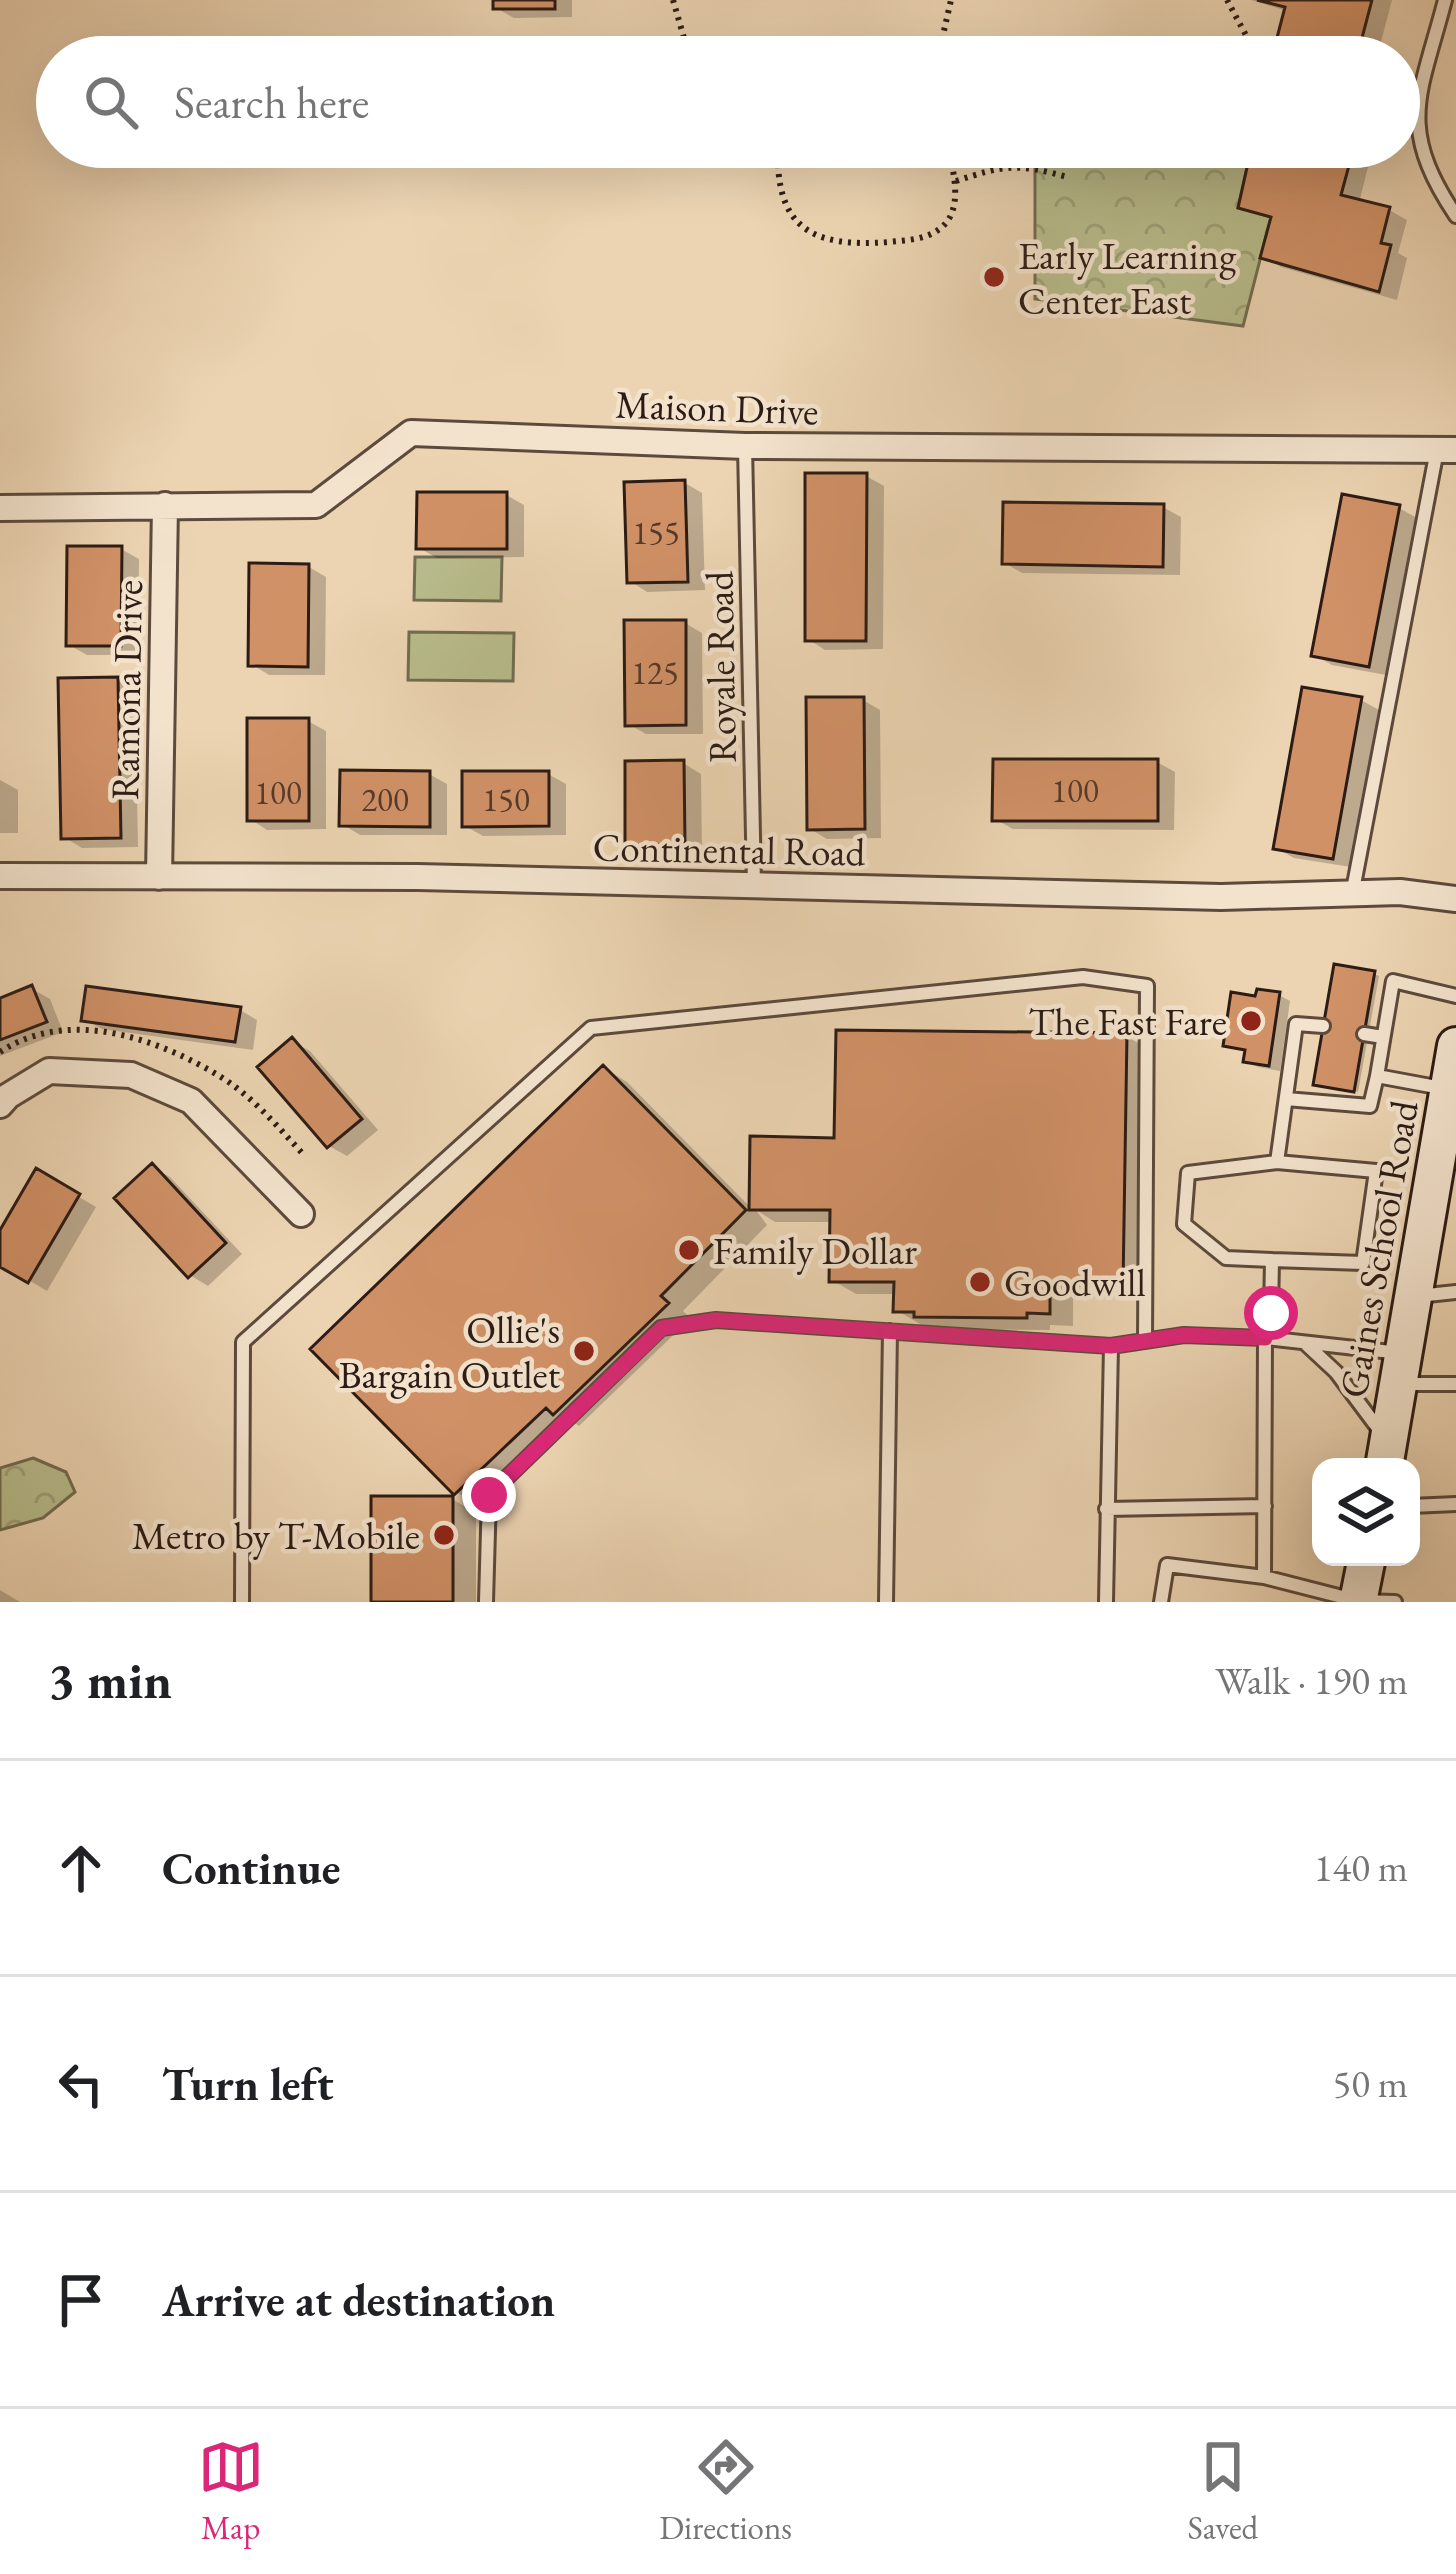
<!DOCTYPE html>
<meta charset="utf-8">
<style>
:root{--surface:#fff;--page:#f6f6f6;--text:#202124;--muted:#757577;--line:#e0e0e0;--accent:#db2777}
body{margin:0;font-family:"EB Garamond",serif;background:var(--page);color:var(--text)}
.controls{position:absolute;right:36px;bottom:36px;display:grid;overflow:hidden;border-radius:24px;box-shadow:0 12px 48px #0002}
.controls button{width:108px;height:108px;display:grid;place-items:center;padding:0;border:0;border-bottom:3px solid var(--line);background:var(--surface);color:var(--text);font:60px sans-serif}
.stop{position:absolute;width:36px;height:36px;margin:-27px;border:9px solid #db2777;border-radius:50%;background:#fff}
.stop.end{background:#db2777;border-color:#fff;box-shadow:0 3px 12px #0008}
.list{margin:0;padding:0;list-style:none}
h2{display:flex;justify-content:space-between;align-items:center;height:156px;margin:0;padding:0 48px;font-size:51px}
h2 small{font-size:39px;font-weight:400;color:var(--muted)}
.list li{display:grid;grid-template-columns:78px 1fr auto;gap:36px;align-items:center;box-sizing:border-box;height:216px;padding:0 48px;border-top:3px solid var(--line)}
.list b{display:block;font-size:45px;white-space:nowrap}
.list em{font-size:39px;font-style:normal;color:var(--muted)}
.icon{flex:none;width:66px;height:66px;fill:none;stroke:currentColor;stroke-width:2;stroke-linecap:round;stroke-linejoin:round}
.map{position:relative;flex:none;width:1456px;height:1602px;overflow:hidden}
.search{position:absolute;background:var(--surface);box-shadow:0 12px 48px #0002;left:36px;right:36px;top:36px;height:132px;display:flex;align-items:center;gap:30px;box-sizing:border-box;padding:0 42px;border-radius:66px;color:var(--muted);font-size:45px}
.sheet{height:804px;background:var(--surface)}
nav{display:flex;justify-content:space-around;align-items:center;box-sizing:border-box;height:168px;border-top:3px solid var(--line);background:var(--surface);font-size:33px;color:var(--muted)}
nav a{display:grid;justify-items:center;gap:6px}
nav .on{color:var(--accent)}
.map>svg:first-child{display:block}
.park{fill:url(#park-crowns);stroke:#726c50;stroke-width:3}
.garden{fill:#b8bc8c;stroke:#726c50;stroke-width:3}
.shadow{fill:#0003}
.building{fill:#d19167;stroke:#2c1c15;stroke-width:3}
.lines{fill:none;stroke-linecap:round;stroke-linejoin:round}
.lane-casing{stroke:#5c4a3c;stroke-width:18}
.street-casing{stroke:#5c4a3c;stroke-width:30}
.secondary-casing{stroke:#2c1c15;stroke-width:42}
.path{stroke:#2c1c15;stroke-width:6;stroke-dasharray:3 6;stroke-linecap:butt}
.lane{stroke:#f3e3cd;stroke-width:12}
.street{stroke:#f3e3cd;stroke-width:24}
.secondary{stroke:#f3e3cd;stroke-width:36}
.route{stroke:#db2777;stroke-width:15}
.poi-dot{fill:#8f2418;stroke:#f3e3cd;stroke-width:4.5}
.labels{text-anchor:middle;stroke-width:9;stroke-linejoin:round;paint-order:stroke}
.number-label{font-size:33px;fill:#55392a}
.poi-label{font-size:39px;fill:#2c1c15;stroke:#f3e3cd;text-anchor:start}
.street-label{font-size:39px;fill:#2c1c15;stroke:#f3e3cd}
</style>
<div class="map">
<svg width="1456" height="1602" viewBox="0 0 1456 1602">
<defs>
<pattern id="park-crowns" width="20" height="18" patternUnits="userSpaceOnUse" patternTransform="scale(3)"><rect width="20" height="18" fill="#b8bc8c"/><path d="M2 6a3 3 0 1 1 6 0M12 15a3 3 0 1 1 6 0" fill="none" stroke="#9ea178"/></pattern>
</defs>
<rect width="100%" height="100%" fill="#ecd4b2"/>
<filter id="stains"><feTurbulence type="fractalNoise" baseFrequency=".00167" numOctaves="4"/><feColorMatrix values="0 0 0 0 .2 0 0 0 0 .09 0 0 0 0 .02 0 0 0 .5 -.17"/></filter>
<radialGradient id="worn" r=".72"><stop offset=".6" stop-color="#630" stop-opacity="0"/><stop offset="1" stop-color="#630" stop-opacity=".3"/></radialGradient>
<path class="park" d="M1035,147h133l10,16 57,-13 15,4 -12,54 33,9 -28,109 -208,-27z
M33,1458l33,14 9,20 -32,26 -43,12v-62z"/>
<path class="garden" d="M415,557h87l-1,44 -87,-1z
M409,632l105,1 -1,48 -105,-1z"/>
<path class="shadow" d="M496,0h76v17l-58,1 -18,-10z
M1251,0h141l-15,57h-102l12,-46z
M1239,147h134l-14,56 30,7 18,10 -9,33 9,5 -10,42 -116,-33 -18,-11 10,-36 -32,-14 12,-49z
M866,476l18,10 -1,163 -58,1 -17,-11z
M685,483l17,10 3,97 -58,2 -17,-11z
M506,495l18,10v52l-87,1 -18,-10z
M1163,507l18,10 -1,58 -158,-2 -17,-10z
M1399,508l18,10 -31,157 -54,-10 -18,-10z
M121,549l18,10 -1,96h-51l-18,-10z
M309,567l17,10 -1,98h-56l-18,-11z
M685,623l17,10 1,101h-57l-18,-10z
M117,680l18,10 3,157 -56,1 -18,-11z
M863,700l17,10 1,128 -54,1 -17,-10z
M1361,700l18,10 -28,157 -57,-9 -18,-10z
M308,721l18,10v98l-59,1 -17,-11z
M1157,762l18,10 -1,58 -161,-1 -18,-10z
M683,763l18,11 1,79 -56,1 -18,-10z
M429,774l18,10v51h-87l-18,-11z
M548,774l18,10v51l-83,1 -18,-10z
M0,780l18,10v43h-18z
M1374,974l5,2 -21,116 -38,-6z
M32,989l18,10 13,33 -63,24v-55z
M1279,995l11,6 -10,70 -22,-4 -12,-6 2,-8 -22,-8 32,-46z
M240,1010l17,10 -4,30 -151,-21 -18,-10z
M1126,1036l24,14 -4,248 -73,-1v29l-23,-1v5l-109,-1 -21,-5 -24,-14 1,-16h-41l-24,-14 1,-58h-58l-19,-12 11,15 -84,86 8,7 -112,108 -9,-6 -90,86 -24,-14 148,-424 23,14 125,127 85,-68z
M292,1041l18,10 68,79 -31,26 -18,-10z
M152,1167l18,10 72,77 -34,32 -18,-11z
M37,1172l59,35 -49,84 -47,-28v-27z
M452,1499l24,14v89h-102z
M0,1590l20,12h-20z"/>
<path class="building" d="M493,0h62v9h-62z
M1257,0h115l-15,57h-85l13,-50z
M1236,147h118l-13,48 49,12 -9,36 10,2 -12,47 -119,-34 11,-41 -33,-9 12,-54 -15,-4z
M805,473h62l-1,168h-61z
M685,480l3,102 -61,1 -3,-101z
M417,492h90v57h-91z
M1342,494l58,11 -31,162 -58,-11z
M1003,502l161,2 -1,63 -161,-3z
M67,546h55l-1,100h-55z
M249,563l60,1 -1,103 -60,-1z
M624,620h62v105l-61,1z
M118,677l3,161 -60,1 -3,-161z
M1302,687l60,10 -29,162 -60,-10z
M806,697h58l1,132 -58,1z
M247,718h62v103h-62z
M993,759h165v62h-166z
M684,760l1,84 -60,1v-84z
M340,770l90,1v56l-91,-1z
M462,771h87v55l-87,1z
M1334,964l41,7 -21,121 -41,-7z
M32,985l15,37 -47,18v-42z
M86,986l155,21 -6,35 -154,-21z
M1257,989l23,3 -11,74 -26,-4 2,-12 -22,-4 8,-54 24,4z
M836,1030l291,3 -4,253 -73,-1v29l-23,-1v5l-113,-1v-5h-21l1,-30h-65l1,-72h-81l1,-74 84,2z
M292,1037l70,82 -35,29 -70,-81z
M603,1065l143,145 -85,86 8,7 -116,112 -7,-7 -92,87 -144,-146z
M152,1163l74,80 -38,35 -74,-80z
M36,1168l44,26 -52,89 -28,-16v-37z
M371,1496h82v106h-82z"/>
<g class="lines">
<g class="lane-casing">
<path id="lane" d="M1445,0c-25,96 -49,126 11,216
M745,446l9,439
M1352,895l85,-445
M1364,1034l19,3
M1447,1089l-70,-13 16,-95 63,15
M1286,1099l84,7 7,-30
M1272,1260l91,3 13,-92 -99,-9
M1418,1296l38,-4
M1307,1345l29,27 47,63
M1403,1384h53
M1411,1506l45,-2
M1106,1509l159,-3
M1264,1577l1,-239 6,-25 1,-53 -46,-2 -42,-34 4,-51 89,-11 19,-138 27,2
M242,1602l1,-260 348,-314 492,-51 64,9 -2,355
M486,1602l3,-107 172,-167 55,-8 395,26 73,-11 81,3 135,15
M886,1602l4,-271
M1106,1602l5,-256
M1161,1602l6,-37 97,12 94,24 37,1"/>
</g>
<g class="street-casing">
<path id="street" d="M0,508l316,-3 95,-72 334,13 711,4
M0,876l418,1 803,20 179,-5 56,7
M159,877l6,-372
M0,1105l8,-9 41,-25 82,4 60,26 110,113"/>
</g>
<g class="secondary-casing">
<path id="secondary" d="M1384,1467l72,-421
M1358,1602l9,-45"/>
</g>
<path class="path" d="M673,0l11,38c19,12 41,12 62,19
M1227,0l21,39 -5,18
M938,57l13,-57
M778,147c-3,82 35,101 111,95 18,-2 38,-2 53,-15 22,-19 11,-57 6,-80
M956,181c49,-16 61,-18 111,-4
M0,1052c68,-45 157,-14 221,25 32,20 57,50 82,77"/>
<use href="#lane" class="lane"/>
<use href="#street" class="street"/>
<use href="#secondary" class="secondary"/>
</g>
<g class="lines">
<path class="route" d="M489,1495l173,-167 54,-8 395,26 73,-11 81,3 6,-25"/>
</g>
<g class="poi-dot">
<circle cx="994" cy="277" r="12"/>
<circle cx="1251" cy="1021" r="12"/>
<circle cx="689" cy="1250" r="12"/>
<circle cx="980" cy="1282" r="12"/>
<circle cx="584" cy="1351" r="12"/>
<circle cx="444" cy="1535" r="12"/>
</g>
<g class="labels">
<g class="number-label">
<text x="656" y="544">155</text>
<text x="655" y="684">125</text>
<text x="1075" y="802">100</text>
<text x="278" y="804">100</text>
<text x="385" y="811">200</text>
<text x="506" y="811">150</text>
</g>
<g class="poi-label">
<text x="1018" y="269">Early Learning<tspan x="1018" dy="45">Center East</tspan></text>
<text x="1227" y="1035" text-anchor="end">The Fast Fare</text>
<text x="713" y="1264">Family Dollar</text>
<text x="1004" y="1296">Goodwill</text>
<text x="560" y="1343" text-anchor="end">Ollie's<tspan x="560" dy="45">Bargain Outlet</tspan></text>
<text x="420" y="1549" text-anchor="end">Metro by T-Mobile</text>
</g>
<g class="street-label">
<text transform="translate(717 407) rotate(2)" y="14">Maison Drive</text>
<text transform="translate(720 667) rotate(-91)" y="14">Royale Road</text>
<text transform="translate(126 690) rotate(-89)" y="14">Ramona Drive</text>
<text transform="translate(729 849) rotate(1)" y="14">Continental Road</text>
<text transform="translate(1378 1249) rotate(-80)" y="14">Gaines School Road</text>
</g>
</g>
<rect width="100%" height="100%" filter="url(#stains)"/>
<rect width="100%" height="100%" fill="url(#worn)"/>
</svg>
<div class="controls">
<button><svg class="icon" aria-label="layers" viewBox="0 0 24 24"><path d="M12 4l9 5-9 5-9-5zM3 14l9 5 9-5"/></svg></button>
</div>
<div class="stop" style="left:1271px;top:1313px"></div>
<div class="stop end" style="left:489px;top:1495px"></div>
<div class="search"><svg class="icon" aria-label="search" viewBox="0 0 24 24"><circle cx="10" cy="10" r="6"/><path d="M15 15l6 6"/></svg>Search here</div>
</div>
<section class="sheet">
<h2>3 min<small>Walk · 190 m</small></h2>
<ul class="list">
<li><svg class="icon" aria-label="ahead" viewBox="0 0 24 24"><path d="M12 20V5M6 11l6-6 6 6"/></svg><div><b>Continue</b></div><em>140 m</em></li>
<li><svg class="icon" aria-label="left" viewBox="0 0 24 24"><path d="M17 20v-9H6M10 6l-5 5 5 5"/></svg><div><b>Turn left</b></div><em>50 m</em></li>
<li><svg class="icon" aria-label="arrive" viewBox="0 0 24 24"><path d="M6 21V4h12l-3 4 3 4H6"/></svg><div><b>Arrive at destination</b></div></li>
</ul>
</section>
<nav>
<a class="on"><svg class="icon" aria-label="map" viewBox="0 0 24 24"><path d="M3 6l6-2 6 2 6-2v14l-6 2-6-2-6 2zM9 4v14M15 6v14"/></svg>Map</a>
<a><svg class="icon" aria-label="directions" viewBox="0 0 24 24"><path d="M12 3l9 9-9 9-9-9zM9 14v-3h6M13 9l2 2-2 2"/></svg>Directions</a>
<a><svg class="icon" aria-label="saved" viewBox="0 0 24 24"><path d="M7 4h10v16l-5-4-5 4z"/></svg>Saved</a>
</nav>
